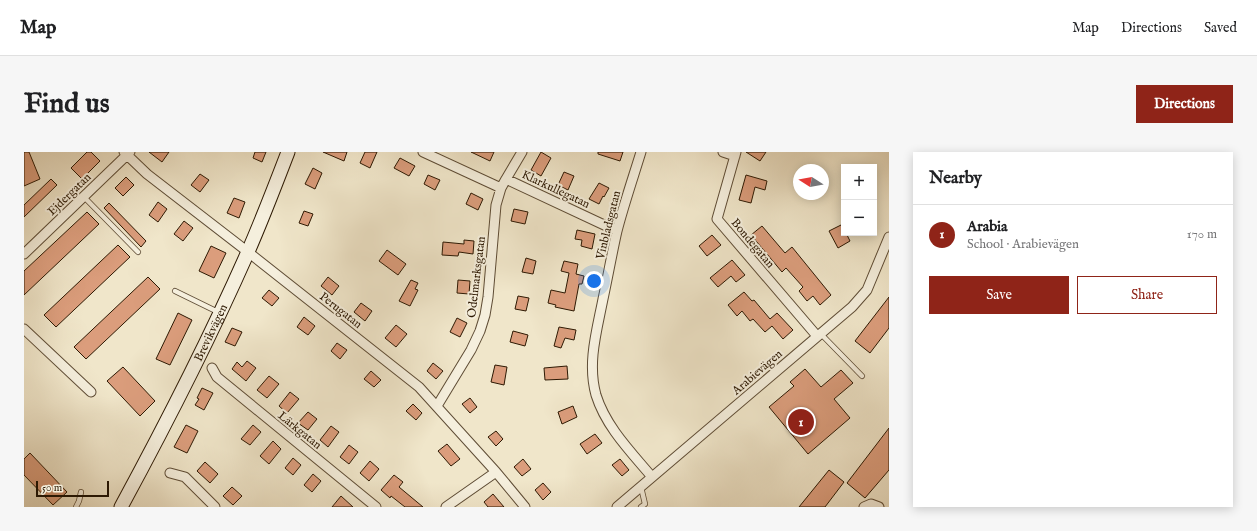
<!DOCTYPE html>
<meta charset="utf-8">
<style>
:root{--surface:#fff;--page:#f6f6f6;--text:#202124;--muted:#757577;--line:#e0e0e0;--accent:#8f2418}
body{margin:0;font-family:"IM FELL English",serif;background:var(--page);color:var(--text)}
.controls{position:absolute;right:12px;top:12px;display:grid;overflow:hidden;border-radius:0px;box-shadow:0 2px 10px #0003}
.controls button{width:36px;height:36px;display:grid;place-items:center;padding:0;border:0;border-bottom:1px solid var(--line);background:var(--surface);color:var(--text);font:20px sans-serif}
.compass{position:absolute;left:769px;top:12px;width:36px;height:36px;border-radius:50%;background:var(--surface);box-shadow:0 2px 10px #0003;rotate:281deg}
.scale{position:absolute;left:12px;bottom:10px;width:73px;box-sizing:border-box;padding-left:4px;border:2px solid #2d1903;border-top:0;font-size:11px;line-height:14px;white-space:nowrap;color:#2d1903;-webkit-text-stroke:3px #f5efdd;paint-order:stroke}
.you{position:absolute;left:570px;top:129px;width:14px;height:14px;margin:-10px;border:3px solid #fff;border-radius:50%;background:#1a73e8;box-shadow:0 0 0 6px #1a73e833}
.badge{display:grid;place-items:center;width:26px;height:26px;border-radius:50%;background:var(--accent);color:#fff;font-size:13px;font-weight:700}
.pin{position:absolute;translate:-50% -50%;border:2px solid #fff;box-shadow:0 1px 4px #0006}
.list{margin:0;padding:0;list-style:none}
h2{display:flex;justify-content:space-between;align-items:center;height:52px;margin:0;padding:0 16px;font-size:17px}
h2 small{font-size:13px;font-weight:400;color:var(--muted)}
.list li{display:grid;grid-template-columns:26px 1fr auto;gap:12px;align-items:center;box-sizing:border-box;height:60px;padding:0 16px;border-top:1px solid var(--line)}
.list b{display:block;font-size:15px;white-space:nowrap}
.list p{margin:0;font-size:13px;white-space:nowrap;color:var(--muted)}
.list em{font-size:13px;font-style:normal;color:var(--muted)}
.actions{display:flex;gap:8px;padding:12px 16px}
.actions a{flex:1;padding:9px 0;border:1px solid var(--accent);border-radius:0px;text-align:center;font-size:14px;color:var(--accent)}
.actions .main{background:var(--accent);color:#fff}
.map{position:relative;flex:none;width:865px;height:355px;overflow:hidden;border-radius:0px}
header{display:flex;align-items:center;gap:24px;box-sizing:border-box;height:56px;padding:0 20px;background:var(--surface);border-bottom:1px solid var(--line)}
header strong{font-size:19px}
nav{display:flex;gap:22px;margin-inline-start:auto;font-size:14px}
.intro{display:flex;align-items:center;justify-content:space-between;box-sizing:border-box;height:96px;padding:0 24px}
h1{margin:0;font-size:28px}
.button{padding:10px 18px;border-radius:0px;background:var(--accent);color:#fff;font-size:14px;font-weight:700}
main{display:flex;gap:24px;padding:0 24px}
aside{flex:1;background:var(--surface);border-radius:0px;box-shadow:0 2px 10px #0003}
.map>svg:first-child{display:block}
.building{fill:#db9d7c;stroke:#2d1903}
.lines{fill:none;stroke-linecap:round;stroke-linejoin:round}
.lane-casing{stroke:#5e4c35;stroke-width:6}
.street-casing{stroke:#5e4c35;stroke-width:11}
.secondary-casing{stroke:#2d1903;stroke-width:15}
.lane{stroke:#f5efdd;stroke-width:4.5}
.street{stroke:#f5efdd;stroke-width:9}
.secondary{stroke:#f5efdd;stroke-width:13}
.labels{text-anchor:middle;stroke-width:4;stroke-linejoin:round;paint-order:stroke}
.street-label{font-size:12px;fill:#2d1903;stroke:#f5efdd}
</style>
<header>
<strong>Map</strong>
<nav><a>Map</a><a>Directions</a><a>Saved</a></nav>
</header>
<div class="intro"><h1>Find us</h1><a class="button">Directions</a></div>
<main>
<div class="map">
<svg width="865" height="355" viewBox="0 0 865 355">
<rect width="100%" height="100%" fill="#f0e6ca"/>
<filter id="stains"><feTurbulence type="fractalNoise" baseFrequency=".005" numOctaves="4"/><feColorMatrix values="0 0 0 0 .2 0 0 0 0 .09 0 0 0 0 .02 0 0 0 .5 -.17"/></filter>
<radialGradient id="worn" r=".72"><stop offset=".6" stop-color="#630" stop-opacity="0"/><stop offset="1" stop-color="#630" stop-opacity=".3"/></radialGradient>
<path class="building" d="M0,0h5l11,27 -16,7z
M63,0h4l9,9 -18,18 -11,-11z
M125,0h20l-7,10z
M231,0h11l-4,10 -9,-4z
M299,0h24l-3,9z
M341,0h12l-7,16 -10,-5z
M447,0h23l-4,9z
M517,0l10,6 -10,18 -10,-6z
M574,0h25l-3,9 -22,-7z
M722,0h20l-6,9z
M376,6l15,8 -6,10 -15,-8z
M289,16l9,5 -7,16 -10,-5z
M540,20l10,4 -6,14 -10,-5z
M176,22l9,6 -9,12 -9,-7z
M404,23l12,5 -5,10 -11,-6z
M722,23l21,6 -2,9 -10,-3 -4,16 -12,-3z
M102,25l8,8 -11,11 -8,-8z
M27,27l6,6 -33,32v-12z
M575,31l10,5 -5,9 -1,-1 -4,8 -10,-5z
M447,41l12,6 -5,11 -12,-6z
M210,46l11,4 -6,16 -12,-5z
M134,50l9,7 -9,13 -9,-7z
M85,51l37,38 -5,6 -37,-39z
M490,57l14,3 -3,12 -14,-3z
M280,59l9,3 -5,12 -9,-3z
M63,60l12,12 -75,71v-24z
M160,69l9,7 -10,13 -9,-7z
M817,73l3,5v3h2l4,8 -12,7 -9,-17z
M738,74l23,27 7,-6 39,48 -11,10 -7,-9 -6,5 -8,-10 4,-4 -17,-19 -4,4 -31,-37z
M553,78l18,4 -3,15 -11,-3 1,-6 -7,-1z
M688,83l9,10 -14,11 -8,-10z
M440,88l10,1 -1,13 -14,-2 -1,4 -16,-1 1,-13 21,2z
M94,93l12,12 -74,70 -12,-12z
M187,94l15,7 -12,25 -15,-7z
M363,98l19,14 -8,11 -19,-14z
M502,106l10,3 -3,13 -11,-2z
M708,108l13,15 -9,7 -5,-6 -13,11 -8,-9z
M540,109l14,3 -2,10 8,2 -2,8h-3l-5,27 -19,-4 1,-2 -8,-2 3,-13 14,3 4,-20 -8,-2z
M124,125l12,12 -74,70 -12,-12z
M304,125l11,9 -7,9 -11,-9z
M387,128l7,3 -3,6 3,1 -8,16 -11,-5z
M434,128l12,1 -1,13 -12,-1z
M245,138l10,8 -7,8 -10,-8z
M720,140l8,9 2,-1 16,19 7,-6 16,17 -10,9 -11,-13 -7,6 -12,-13 -3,2 -8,-10 -5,5 -9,-11z
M494,144l11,2 -3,13 -11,-2z
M865,145v31l-19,25 -15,-12z
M337,151l11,8 -7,10 -11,-9z
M154,161l14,7 -22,45 -14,-6z
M280,165l11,9 -7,9 -11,-8z
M433,166l10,5 -7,14 -10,-5z
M372,173l11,9 -11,13 -11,-9z
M535,175l17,3 -2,10 -9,-2 -4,10 -7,-2z
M208,176l10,4 -7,14 -10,-4z
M489,179l15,4 -3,11 -15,-4z
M313,191l10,7 -7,9 -9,-8z
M223,209l9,7 -10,13 -14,-12 5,-7 5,5z
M409,211l10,8 -7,8 -9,-8z
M471,213l12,2 -3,18 -13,-3z
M543,214l1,13 -23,1 -1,-12z
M99,215l32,34 -15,15 -33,-35z
M781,217l16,18 20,-17 12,13 -19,16 16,19 -42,36 -39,-47 25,-21 -4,-4z
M347,219l10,9 -7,7 -10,-8z
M245,224l10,8 -12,14 -10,-8z
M178,236l11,5 -9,17 -9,-5 4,-6 -2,-1z
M266,240l9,7 -12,14 -8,-7z
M446,246l7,9 -7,6 -8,-9z
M389,252l9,9 -6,7 -10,-9z
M549,254l4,11 -15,7 -4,-12z
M284,260l9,7 -9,11 -10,-7z
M162,273l12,6 -11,22 -13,-6z
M229,273l8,7 -11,13 -9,-6z
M307,274l8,6 -11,15 -8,-7z
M865,276v42l-24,28 -18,-15z
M472,279l7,8 -7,7 -8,-9z
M571,282l7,9 -15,11 -7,-10z
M249,289l8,8 -12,15 -9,-8z
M423,292l13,15 -9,7 -13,-15z
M325,293l9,7 -9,12 -9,-7z
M6,301l37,39 -14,13 -29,-30v-16z
M269,306l8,7 -8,10 -8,-7z
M499,307l8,10 -9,7 -8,-9z
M596,307l9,11 -7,6 -10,-11z
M346,309l9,8 -10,12 -9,-8z
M181,310l13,12 -8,9 -13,-12z
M805,318l15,12 -19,25h-26z
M289,322l8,7 -9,11 -8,-7z
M370,323l9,7 -4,5 24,20h-18l-14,-11 -1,2 -9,-8z
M519,331l8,9 -8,8 -8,-10z
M208,335l10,9 -9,9 -10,-9z
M469,342l11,13h-16l-4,-5z
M317,344l12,11h-21z"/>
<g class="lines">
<g class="lane-casing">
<path id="lane" d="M60,45l54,55
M151,139l43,21
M796,181l42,43
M617,335l4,17 -4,3
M52,355l3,-6 2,-9"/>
</g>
<g class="street-casing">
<path id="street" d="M100,0l23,22 101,78 171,135 77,85 29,35
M399,0l78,36 5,-9 111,52
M617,0c-8,26 -17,52 -24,79 -5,22 -9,45 -14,68 -6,31 -16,64 -7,96 10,32 35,57 56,82
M699,0l12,4
M712,0l-19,67 100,117
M482,27l16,-27
M0,102l106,-102
M0,177l67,63
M188,216l5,9 159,130
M413,254l34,-56 9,-19 5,-16 3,-18 8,-92 5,-17
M146,321l15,4 30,30
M422,355l50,-35
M593,355l235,-200 15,-17 22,-53
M840,355l7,-3 8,3"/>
</g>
<g class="secondary-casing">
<g id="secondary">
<path id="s1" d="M97,355c45,-83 88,-167 126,-253 15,-34 28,-68 41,-102"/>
</g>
</g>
<use href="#lane" class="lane"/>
<use href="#street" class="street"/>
<use href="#secondary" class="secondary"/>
</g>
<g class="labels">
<g class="street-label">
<text transform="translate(532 37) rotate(25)" y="4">Klarkullegatan</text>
<text transform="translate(45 42) rotate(-44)" y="4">Ejdergatan</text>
<text transform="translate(584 73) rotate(-76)" y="4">Vinbladsgatan</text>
<text transform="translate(729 91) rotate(50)" y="4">Bondegatan</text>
<text transform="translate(452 125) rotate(-83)" y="4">Odelmarksgatan</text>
<text transform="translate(317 158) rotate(38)" y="4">Perugatan</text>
<text dy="4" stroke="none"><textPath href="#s1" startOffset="196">Brevikvägen</textPath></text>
<text transform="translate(733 220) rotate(-41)" y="4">Arabievägen</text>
<text transform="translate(276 278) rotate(39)" y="4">Lärkgatan</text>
</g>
</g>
<rect width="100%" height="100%" filter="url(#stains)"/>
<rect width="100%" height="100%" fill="url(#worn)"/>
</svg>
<div class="controls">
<button>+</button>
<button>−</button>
</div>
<svg class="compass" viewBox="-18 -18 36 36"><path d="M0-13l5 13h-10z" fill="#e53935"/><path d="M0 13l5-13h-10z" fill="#757577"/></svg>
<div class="scale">50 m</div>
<div class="you"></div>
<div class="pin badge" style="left:777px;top:270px">1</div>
</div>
<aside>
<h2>Nearby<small></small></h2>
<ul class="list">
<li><span class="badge">1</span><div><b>Arabia</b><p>School · Arabievägen</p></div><em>170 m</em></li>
</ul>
<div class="actions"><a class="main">Save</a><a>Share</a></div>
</aside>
</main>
